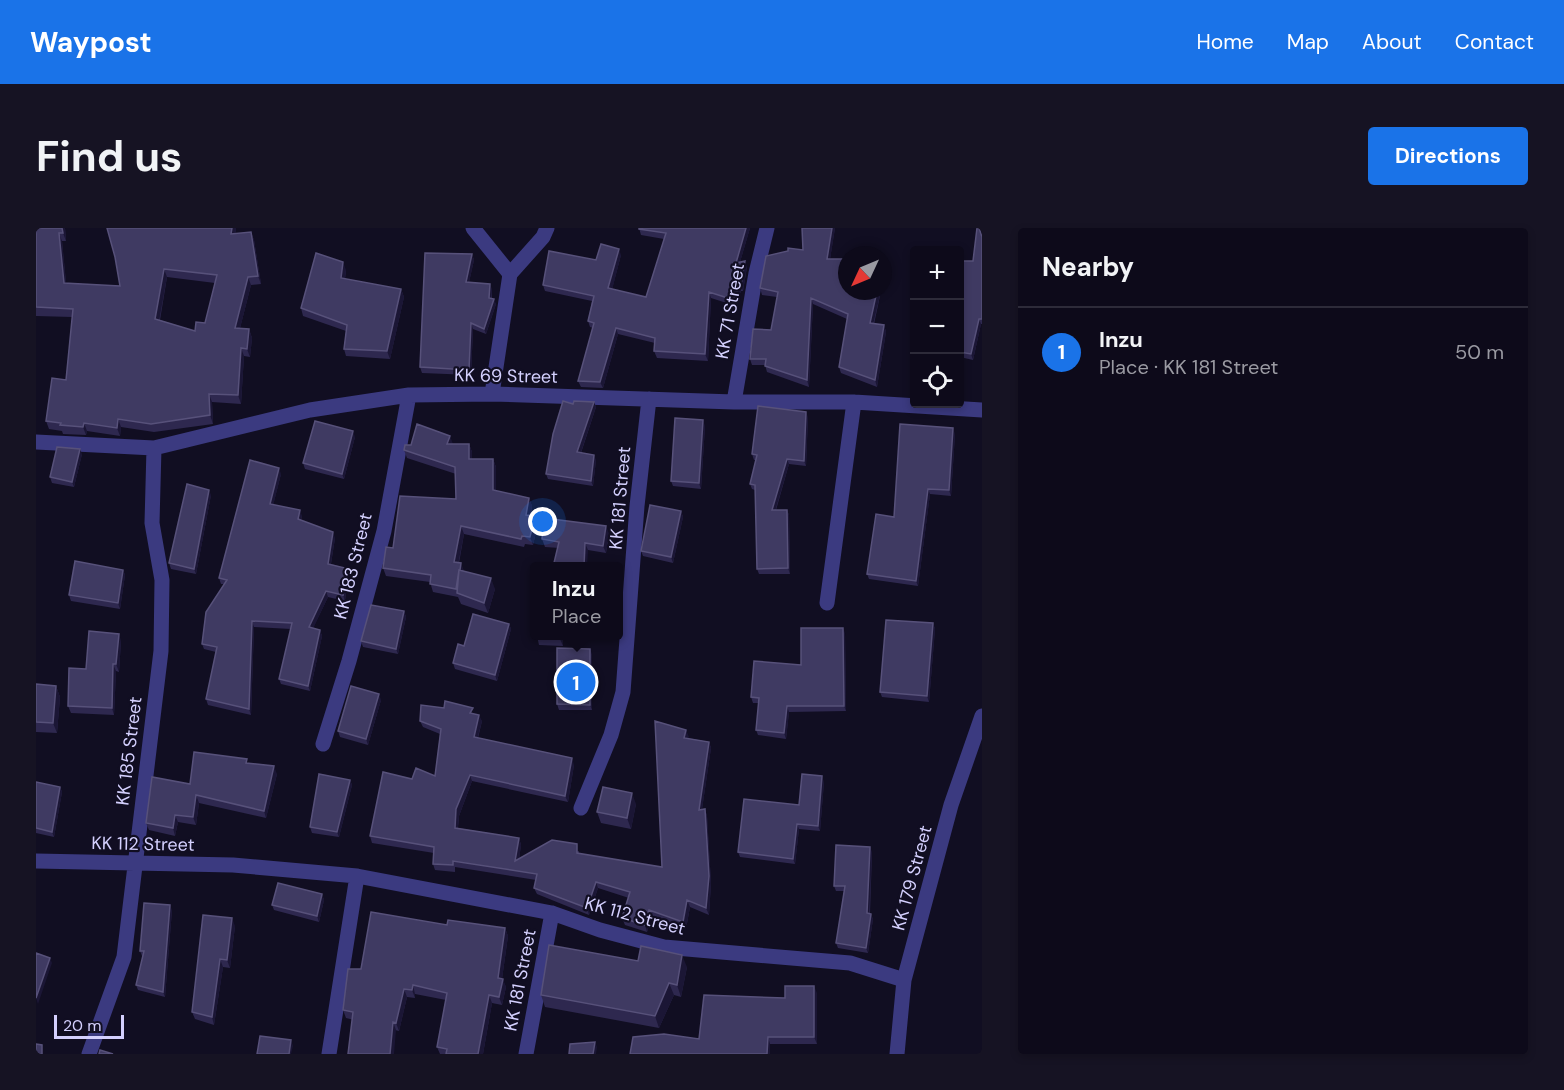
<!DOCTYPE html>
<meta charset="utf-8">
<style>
:root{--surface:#0d0a1a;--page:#161323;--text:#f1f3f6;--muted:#9a9aa2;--line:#2d2b39;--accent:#1a73e8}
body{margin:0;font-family:"DM Sans",sans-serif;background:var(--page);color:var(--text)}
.controls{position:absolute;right:18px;top:18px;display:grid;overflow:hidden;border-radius:6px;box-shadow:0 3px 9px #0003}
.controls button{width:54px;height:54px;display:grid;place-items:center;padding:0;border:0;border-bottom:2px solid var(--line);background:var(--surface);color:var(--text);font:30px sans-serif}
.compass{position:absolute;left:802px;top:18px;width:54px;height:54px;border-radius:50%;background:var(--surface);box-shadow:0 3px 9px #0003;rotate:226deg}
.scale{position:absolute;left:18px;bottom:15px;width:70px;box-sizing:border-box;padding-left:6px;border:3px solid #d4d0fe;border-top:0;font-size:16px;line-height:21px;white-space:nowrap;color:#d4d0fe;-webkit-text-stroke:4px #110e22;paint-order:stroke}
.you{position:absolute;left:507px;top:294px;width:21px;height:21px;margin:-15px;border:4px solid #fff;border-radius:50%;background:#1a73e8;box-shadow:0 0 0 9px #1a73e833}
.badge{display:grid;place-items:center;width:39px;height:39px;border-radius:50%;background:var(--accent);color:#fff;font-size:20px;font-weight:700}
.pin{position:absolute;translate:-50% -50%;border:3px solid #fff;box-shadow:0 2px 6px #0006}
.popup{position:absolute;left:494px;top:334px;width:93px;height:78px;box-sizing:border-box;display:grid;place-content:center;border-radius:6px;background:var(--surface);filter:drop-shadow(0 2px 4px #0005);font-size:20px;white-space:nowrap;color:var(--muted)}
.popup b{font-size:22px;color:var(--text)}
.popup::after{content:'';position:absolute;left:50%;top:100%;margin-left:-12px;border:12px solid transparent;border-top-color:var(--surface)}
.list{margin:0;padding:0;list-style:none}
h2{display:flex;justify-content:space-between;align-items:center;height:78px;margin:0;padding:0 24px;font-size:26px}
h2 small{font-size:20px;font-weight:400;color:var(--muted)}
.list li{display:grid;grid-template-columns:39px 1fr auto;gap:18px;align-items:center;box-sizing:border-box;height:90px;padding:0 24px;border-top:2px solid var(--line)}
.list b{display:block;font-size:22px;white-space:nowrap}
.list p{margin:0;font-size:20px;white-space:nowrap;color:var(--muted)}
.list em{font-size:20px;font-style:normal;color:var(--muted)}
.icon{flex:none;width:33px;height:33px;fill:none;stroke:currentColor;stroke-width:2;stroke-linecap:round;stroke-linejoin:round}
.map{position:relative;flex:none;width:946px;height:826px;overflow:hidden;border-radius:6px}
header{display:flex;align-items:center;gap:36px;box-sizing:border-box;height:84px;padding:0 30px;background:var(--accent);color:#fff}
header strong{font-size:28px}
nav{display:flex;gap:33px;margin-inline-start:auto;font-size:21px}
.intro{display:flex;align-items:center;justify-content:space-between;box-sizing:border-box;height:144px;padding:0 36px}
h1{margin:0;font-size:42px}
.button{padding:15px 27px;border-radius:6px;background:var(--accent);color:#fff;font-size:21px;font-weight:700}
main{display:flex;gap:36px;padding:0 36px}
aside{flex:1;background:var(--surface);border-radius:6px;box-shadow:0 3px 9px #0003}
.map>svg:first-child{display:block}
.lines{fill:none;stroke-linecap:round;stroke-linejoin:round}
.street{stroke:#3b3a80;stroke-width:15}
.wall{fill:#2e284f;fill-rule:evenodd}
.shaded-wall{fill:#1b1635}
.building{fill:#3f3a62;stroke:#57517a;stroke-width:1.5;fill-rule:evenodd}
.labels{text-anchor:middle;stroke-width:4.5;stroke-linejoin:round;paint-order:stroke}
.street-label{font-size:18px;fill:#d4d0fe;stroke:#110e22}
</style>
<header>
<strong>Waypost</strong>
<nav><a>Home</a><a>Map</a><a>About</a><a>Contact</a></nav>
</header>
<div class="intro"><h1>Find us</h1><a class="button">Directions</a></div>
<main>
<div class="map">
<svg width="946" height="826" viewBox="0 0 946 826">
<rect width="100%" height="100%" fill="#110e22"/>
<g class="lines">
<path class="street" d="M437,0l37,46 -18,120
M474,46l33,-37 4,-9
M698,174l22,-129 11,-45
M0,214l118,6 156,-38 99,-15 83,-1 242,8h120l128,8
M791,375l27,-201
M287,516l26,-83 35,-130 25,-136
M545,580l30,-73 12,-43 14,-186 12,-107
M0,633l197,4 124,11 195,37 48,17 64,17 186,16 54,17
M53,826l35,-97 37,-306 1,-71 -10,-57 2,-75
M293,826l28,-178
M490,826l26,-141
M861,826l7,-74 47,-175 31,-89"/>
</g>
<path class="wall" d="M0,0h29l1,13h-4l4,42 54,3 116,-58 -1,6 16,-2 3,8 7,44 -10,1 -11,43 9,1 3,9 -2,19 -6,-1 -3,48 -29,-2 1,22 -59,8 -33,-5 -1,9 -33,-5 -1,4 -23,-1 -1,-3 -13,-2 -3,-8 20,-41 6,-63 -36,-1zM131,49l48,6 -10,40 -10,8 -35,-11z
M603,0h111l-10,34 7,5 -4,24h-2l-5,15 -25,-8 -3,63 -51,-3 -3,-7 1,-8 -37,-9 -15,54 -22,-1 -3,-6 15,-53 -3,-1 -2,-6 4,-20 -47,-10 -2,-6 53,-25 25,-5 -9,34 34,8 18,-58 -23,-4z
M766,0h33l-5,31 51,32 -7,33 10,1 2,7 -9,55 -36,-14 -2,-6 8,-48 -34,-15 -4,83 -42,-15 -2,-7h-13l-2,-6 21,-29 6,-33 -15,-2 -2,-7 43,-38z
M946,9v87h-1l-8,36 -13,-3v-96h13z
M436,26l2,6 -5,22 23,7v9l4,6 -10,30 -13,-5 -2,46 -49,-2 -2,-6z
M310,42l-1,9 56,10 3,8 -14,62 -44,-3 -2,-7 2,-18 -43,-15 -2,-8z
M558,174l2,5 -15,46 15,7 -3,26 -45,-7 -2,-5 27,-70z
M772,189l-2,49 -17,-2 -13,46h11l2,5 1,59h-31l-2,-5 -2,-79 -3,-1 -2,-5 6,-24h-2l-2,-6z
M669,198l-4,63 -28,-3 -2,-5z
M919,206l-4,62 -21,-2 -12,92 -49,-7 -2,-5 27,-57z
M319,209l-11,42 -39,-10 -2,-6z
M417,216h16l3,8v7h21l3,8v24l33,7 3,8 -1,9 4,1 3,8 -5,21 -8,-1 -1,3 -60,-13 -5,29 5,8 31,18 -7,24 -27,-9 -3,-7 -25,-5 -3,-10 -44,-6 -3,-8 10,-20 63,-49v-25l-49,-16 -3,-8z
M46,226l-8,33 -22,-4 -2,-6z
M245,246l-8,31 29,11 -1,4 34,18 -4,26 14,4 3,6 -3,27 -17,-4 -15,31 7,2 2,6 -12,55 -29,-7 -2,-5 12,-50 -37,-2 -3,88 -43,-10 -2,-6 10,-47 -12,-3 -2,-5 22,-60h-3l-2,-6z
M175,267l-15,79 -25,-5 -2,-6z
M645,283l2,6 -10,46 -30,-7 -2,-5z
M573,306l-3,19 -18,-3 -43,-3 -3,-8z
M87,342l2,5 -5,34 -49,-8 -2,-6z
M368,383l2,6 -8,37 -35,-7 -2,-6z
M897,395l2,6 -6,73 -47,-5 -2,-5z
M473,396l2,5 -14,52 -42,-12 -2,-6 11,-17z
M809,405l1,78 -57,1 -3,27 -28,-4 -2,-5 3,-27h-6l-2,-6 50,-32z
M501,408h26v10l-24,-1z
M85,413l-2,31 -3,-1 -2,44 -43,-2 -3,-7 18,-37z
M556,426v56h-33l-2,-6z
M0,456l20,2 4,11 -3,36 -21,-1z
M345,472l-13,45 -28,-8 -2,-6z
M439,486l7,7 -4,17 96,27 -6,37 -96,-21 -13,35 -1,12 61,10 2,7 -2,14 60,-8v3l83,13 24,-137 2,8 21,4 2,6 -9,61h3l2,7 4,67 -2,32 -19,-8 -4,22 -34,-12 -5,15 -22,-7 -3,-7 7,-20 -31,-10 -9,27 -52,-21 -3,-6 2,-8 -81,-13v5l-20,-2 -2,-6 1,-11 -62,-10 -2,-7 42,-57 23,-3 5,-42 -17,-7 -3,-6z
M212,535l29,11 -11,44 -67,-15 -3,22 -18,-3 -3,14 -26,-6 -3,-7 44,-39z
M314,552l2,5 -13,52 -27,-4 -2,-6z
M0,554l24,5 2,5 -8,45 -18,-4z
M788,554l-4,49 -21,-2 -4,35 -55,-7 -2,-5 61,-47z
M600,576l-5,25 -30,-6 -4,-11z
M836,624l-2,61 3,6 -5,34 -30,-5 -2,-5 8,-52h-8l-2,-5z
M286,666l2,6 -5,22 -45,-12 -2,-5z
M136,682l-7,87 -27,-7 -2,-5 7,-29h-1l-2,-5z
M411,697l58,3 3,8 -6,43 4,8 -4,18 -10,-2 -9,51h-43l-3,-7 9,-47 -31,-6v4l-8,-1 -8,34 -53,-13 -3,-8 18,-41z
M199,698l-5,42 -7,-1 -9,58 -19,-6 -3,-7z
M602,733l49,6 -6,30 -7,-2 -15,33 -114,-21 -4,-12z
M781,765v51h-47l-71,-5 86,-41z"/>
<path class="shaded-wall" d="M26,0h3l1,13 -3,-8z
M196,0h4l-2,15 -3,-9z
M710,0h4l-12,41 -2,-6z
M796,0h3l-6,38 -2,-7z
M215,4l3,8 7,44 -3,-8z
M23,5l3,8 5,50 -3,-8z
M583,21l2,6 -10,39 -3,-6z
M436,26l2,6 -6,27 -2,-5z
M848,32l2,6 -3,15v-17z
M709,33l2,6 -4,24 -2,-6z
M307,34l3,8 -2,16 -3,-8z
M128,41l3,8 -9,50 -3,-8z
M212,49l3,8 -13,51 -3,-8z
M454,56l2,5 -1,15 -2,-6z
M703,56l2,7 -5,15 -2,-6z
M365,61l3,8 -14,62 -3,-8z
M841,63h4l-9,38 -2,-6z
M673,64l2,6 -3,63 -3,-7z
M775,70l2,6 -4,83 -2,-7z
M458,71l2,5 -10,30 -2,-5z
M943,91l2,5 -8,36 -2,-6z
M435,95l2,6 -2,46 -2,-5z
M848,97l2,7 -9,55 -2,-7z
M580,100l2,6 -15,54 -3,-6z
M213,101l3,9 -2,19 -3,-8z
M205,120l3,8 -3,48 -3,-9z
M173,166l3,8 1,22 -3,-9z
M558,174l2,5 -17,51 -2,-6z
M770,184l2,5 -2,49 -2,-5z
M82,191l3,8 -1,9 -3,-8z
M667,192l2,6 -4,63 -2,-6z
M48,195l3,8 -1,4 -3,-8z
M917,200l2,6 -4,62 -2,-6z
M317,203l2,6 -11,42 -2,-5z
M414,208l3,8h-6z
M433,216l3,8v16l-3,-9z
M44,221l2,5 -8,33 -2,-5z
M558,227l2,5 -3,26 -2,-5z
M457,231l3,8v32l-3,-9z
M751,231l2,5 -15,51 -2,-5z
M243,240l2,6 -9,36 -2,-6z
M892,261l2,5 -12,92 -2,-5z
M173,262l2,5 -15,79 -2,-5z
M493,270l3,8 -3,17 -3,-8z
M264,282l2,6 -2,9 -2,-6z
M751,282l2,5 1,59 -2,-6z
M645,283l2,6 -10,46 -2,-6z
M499,288l3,8 -5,21 -3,-8z
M425,298l3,8 -7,36 -3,-8z
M570,298l3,8 -3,19 -3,-7z
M297,304l2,6 -5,31 -2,-5z
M549,315l3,7 -1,17h-3z
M425,335l3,8 -8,18z
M309,340l3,6 -3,27 -2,-6z
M87,342l2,5 -5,34 -2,-6z
M455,350l4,11 -7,24 -4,-10z
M290,363l2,6 -17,36 -2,-6z
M368,383l2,6 -8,37 -2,-5z
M216,393l2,6 -3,88 -2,-6z
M897,395l2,6 -6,73 -2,-6z
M473,396l2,5 -14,52 -2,-6z
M807,400l2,5 1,78 -2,-5z
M284,402l2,6 -12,55 -2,-5z
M83,406l2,7 -2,31 -3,-8z
M524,408h3v10l-3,-7z
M554,421l2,5v56l-2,-5z
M77,436l3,7 -2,44 -2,-7z
M20,458l4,11 -3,36 -4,-10z
M343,466l2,6 -13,45 -2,-6z
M751,478l2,6 -3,27 -2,-6z
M443,487l3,6 -6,23 -2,-7z
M650,502l3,7 -2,7 -3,-6z
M673,514l2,6 -10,68 -2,-6z
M536,530l2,7 -6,37 -3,-6z
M238,538l3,8 -11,44 -2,-7z
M434,547l2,6 -13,35 -2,19 -2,-7 1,-19z
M786,548l2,6 -4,49 -2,-5z
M314,552l2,5 -13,52 -2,-5z
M24,559l2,5 -8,45 -2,-5z
M596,565l4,11 -5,25 -4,-11z
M160,567l3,8 -3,22 -3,-8z
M669,581l2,7 4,67 -2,32 -3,-7z
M139,587l3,7 -3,14 -2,-8z
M761,596l2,5 -4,35 -2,-5z
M483,610l2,7 -3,23 -3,-7z
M834,619l2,5 -3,66 -2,-5z
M560,654l2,6 -9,27 -2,-7z
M286,666l2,6 -5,22 -2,-6z
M651,672l3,7 -4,22 -3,-7z
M134,677l2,5 -7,87 -2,-5z
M613,682l3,7 -5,15 -2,-7z
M835,686l2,5 -5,34 -2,-5z
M196,690l3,8 -5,42 -3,-8z
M469,700l3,8 -7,50 -3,-8z
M646,727l5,12 -6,30 -4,-12z
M14,730l2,5 -14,41 -2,-6z
M184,731l3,8 -9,58 -2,-8z
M467,751l3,8 -4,18 -3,-8z
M633,755l5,12 -15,33 -4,-12z
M377,757l2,9v4l-3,-8z
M778,758l3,7v51l-3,-7z
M368,761l3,8 -8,34 -3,-8z
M453,767l3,8 -9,51h-5z
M357,794l3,8 -2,24h-4z
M732,809l2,7v10h-3z
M255,812l2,6 -2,8h-2z
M559,814l2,5 -1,7h-3z"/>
<path class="building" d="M0,0h26l1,5h-4l5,50 56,3 -5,-29 -8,-29h125l-1,6 20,-2 7,44 -10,1 -13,51 14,1 -2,20 -6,-1 -3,47 -29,-1 1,21 -59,9 -33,-5 -1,9 -33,-5 -1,4 -23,-2 1,-2 -15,-2 6,-43 14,2 7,-71 -37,-2zM128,41l53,6 -12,48 -9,-1 -1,9 -40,-12z
M603,0h107l-10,35 9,-2 -4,24 -2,-1 -5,16 -25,-8 -4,62 -51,-3 1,-13 -39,-10 -16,54 -22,-1 16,-58 -6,-2 6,-25 -51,-11 6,-34 47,9 5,-16 18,5 -11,39 38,9 20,-64 -27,-4z
M766,0h30l-5,31h20v32h30l-7,32 14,2 -9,55 -36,-13 9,-53 -37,-16 -4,82 -42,-14 1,-7h-16l3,-30 18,1 7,-38 -18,-4 6,-32 22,-5v-3l15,2z
M941,0h2l3,9v82h-3l-8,35 -11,-2v-91h13z
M280,25l27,9 -2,16 60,11 -14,62 -43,-2 3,-24 -46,-17z
M389,25l47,1 -6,28 24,2 -1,14 5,1 -10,30 -13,-6 -2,47 -49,-3z
M527,173l10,3 1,-3 20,1 -17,50 17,3 -3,26 -45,-7 7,-40z
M722,178l48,6 -2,49 -17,-2 -15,51h15l1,58 -31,1 -2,-84 -5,-1 7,-29 -5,-1z
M639,190l28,2 -4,63 -28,-2z
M279,193l38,10 -11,43 -39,-11z
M381,196l33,12 -3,8h22v15h24v31l36,8 -3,17 9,1 -5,21 -8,-1 -1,3 -60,-13 -7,36 7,1 -1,7h-1l-3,19 -26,-5 1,-9 -48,-7 3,-21 7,1 7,-52 56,3 -1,-32 -51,-17 1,-5h6z
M864,196l53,4 -4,62 -21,-1 -12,92 -49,-7 9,-60 18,3z
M21,219l23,2 -8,33 -22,-5z
M214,232l29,8 -9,36 30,6 -2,9 35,13 -5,32 17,4 -2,27 -17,-4 -17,36 11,3 -12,56 -29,-7 13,-56 -40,-2 -3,88 -43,-10 11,-52 -15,-3 4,-32 21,-32 -8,-2z
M151,256l22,6 -15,79 -25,-6z
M614,277l31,6 -10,46 -30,-6z
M508,290l62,8 -3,20 -18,-3 -1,24h-31l6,-25 -17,-3z
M39,333l48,9 -5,33 -49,-8z
M423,342l32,8 -7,25 -27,-10z
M335,377l33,6 -8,38 -35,-8z
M437,386l36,10 -14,51 -42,-12 5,-19 6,2z
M850,392l47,3 -6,73 -47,-4z
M765,400h42l1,78h-57l-3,27 -28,-3 3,-32 -8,-1 3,-36 47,4z
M53,403l30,3 -3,30h-3l-1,44 -44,-2 1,-38 17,1z
M501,408h23v3l-23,-1z
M521,420l33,1v56l-33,-1z
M0,456l20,2 -3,37 -17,-1z
M315,458l28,8 -13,45 -28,-8z
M409,473l28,7 -3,5 9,2 -5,22 98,21 -7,38 -95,-21 -14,34 -1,19 64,10 -4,23 37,-21 25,4v9l85,14 -7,-146 31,9 -2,8 25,4 -10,68 6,-1 4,67 -3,32 -19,-8 -4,22 -34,-12 -4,15 -23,-7 8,-26 -34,-10 -9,26 -53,-20 3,-14 -84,-13v4l-20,-1 1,-17 -64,-11 13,-64 29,7 4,-11 19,8 6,-47 -21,-8 1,-16 23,3z
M158,524l53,7 -1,4 28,3 -10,45 -68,-16 -3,22 -18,-2 -2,13 -27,-5 6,-46 38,7z
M283,546l31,6 -13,52 -27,-5z
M766,546l20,2 -4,50 -21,-2 -4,35 -55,-7 6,-53 55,6z
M0,554l24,5 -8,45 -16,-4z
M567,559l29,6 -5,25 -30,-6z
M800,617l34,2 -3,66 4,1 -5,34 -30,-5 9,-57h-11z
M242,655l44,11 -5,22 -45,-11z
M108,675l26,2 -7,87 -27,-7 8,-34h-4z
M335,684l76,13 1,-5 57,8 -7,50 5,1 -4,18 -10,-2 -11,59h-32l1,-5 -10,-2 10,-54 -34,-8 -1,5 -8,-1 -8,34 -3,-1 -3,32h-42l5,-42 -10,-2 5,-41h13z
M167,687l29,3 -5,42 -7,-1 -8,58 -20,-5z
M513,717l89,16 3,-15 41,9 -5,30 -8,-2 -14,33 -114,-21z
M0,725l14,5 -14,40z
M749,758h29v51h-46l-1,17h-137l3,-17 31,-3 35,5 5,-44 81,3z
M224,808l31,4 -2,14h-32z
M559,814l-2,12h-24l1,-10z
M0,816l6,1v9h-6z
M64,822l13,4h-14z"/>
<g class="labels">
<g class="street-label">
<text transform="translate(694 83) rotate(-80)" y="6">KK 71 Street</text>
<text transform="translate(470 148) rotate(1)" y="6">KK 69 Street</text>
<text transform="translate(584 270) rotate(-85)" y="6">KK 181 Street</text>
<text transform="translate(317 338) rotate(-76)" y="6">KK 183 Street</text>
<text transform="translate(93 523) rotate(-83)" y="6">KK 185 Street</text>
<text transform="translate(107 616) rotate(1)" y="6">KK 112 Street</text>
<text transform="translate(876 650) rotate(-75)" y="6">KK 179 Street</text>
<text transform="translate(599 688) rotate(15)" y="6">KK 112 Street</text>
<text transform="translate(484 752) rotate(-79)" y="6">KK 181 Street</text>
</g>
</g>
</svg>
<div class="controls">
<button>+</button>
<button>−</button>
<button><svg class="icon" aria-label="locate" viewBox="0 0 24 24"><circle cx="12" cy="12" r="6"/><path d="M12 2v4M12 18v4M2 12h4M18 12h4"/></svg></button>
</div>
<svg class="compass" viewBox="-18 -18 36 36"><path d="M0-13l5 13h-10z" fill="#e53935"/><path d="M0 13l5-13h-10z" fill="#9a9aa2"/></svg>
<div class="scale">20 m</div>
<div class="you"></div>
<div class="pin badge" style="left:540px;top:454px">1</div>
<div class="popup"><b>Inzu</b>Place</div>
</div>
<aside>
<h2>Nearby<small></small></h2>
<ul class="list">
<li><span class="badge">1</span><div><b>Inzu</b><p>Place · KK 181 Street</p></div><em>50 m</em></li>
</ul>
</aside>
</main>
